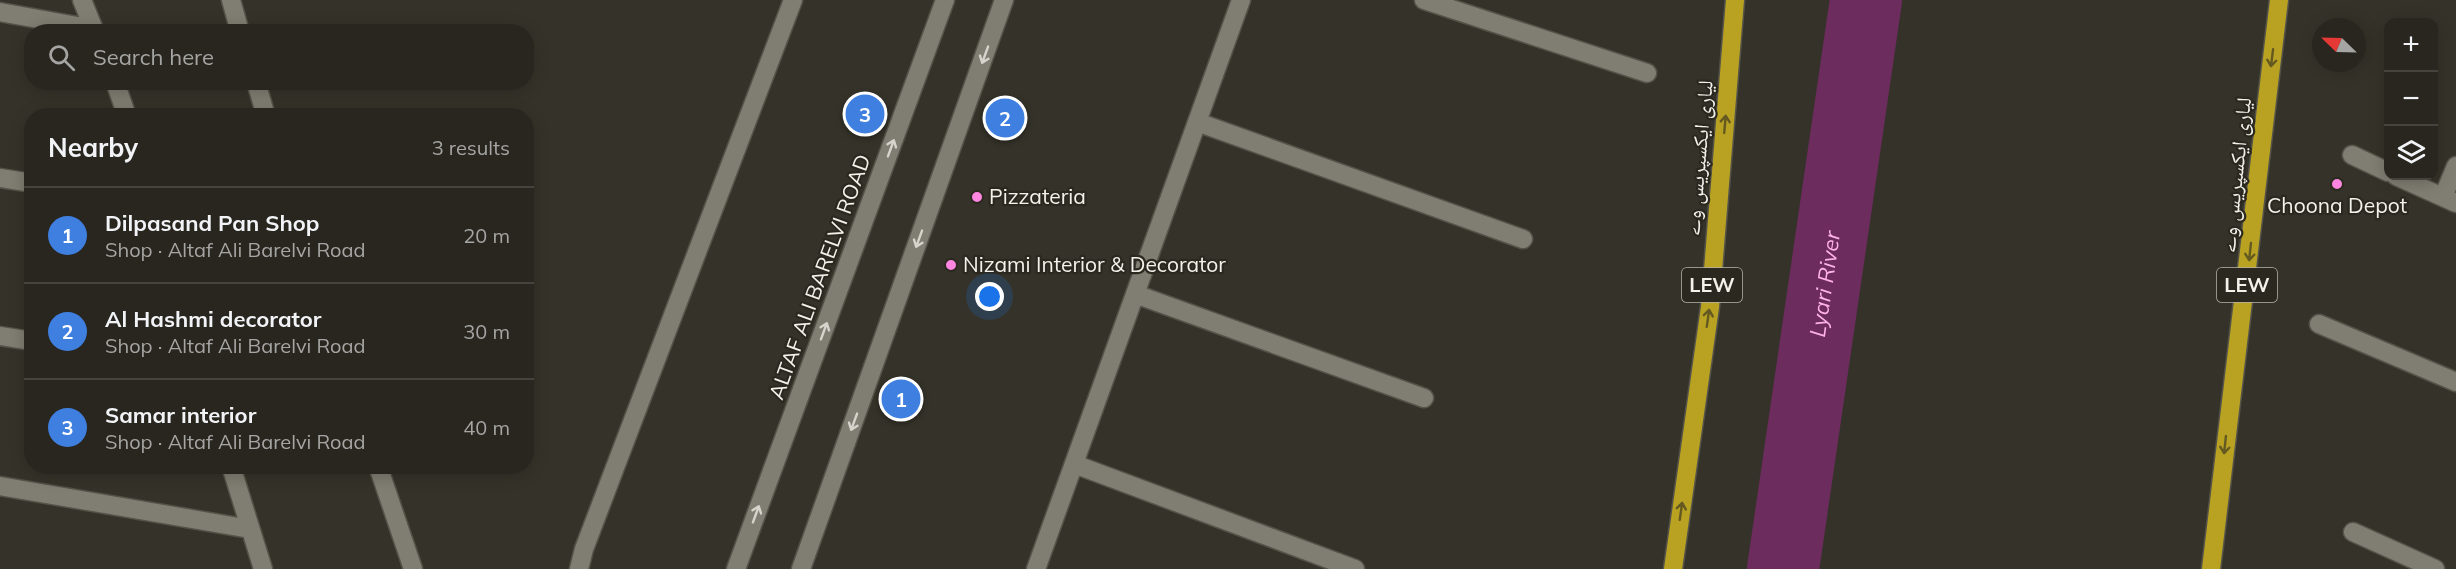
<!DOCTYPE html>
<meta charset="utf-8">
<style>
:root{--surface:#28261f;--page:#302e28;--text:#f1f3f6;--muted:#a5a5a4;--line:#44433d;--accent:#db2777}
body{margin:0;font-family:Mulish,"Noto Naskh Arabic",sans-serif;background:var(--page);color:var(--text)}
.controls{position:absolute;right:18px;top:18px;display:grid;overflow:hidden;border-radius:12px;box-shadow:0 3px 15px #0003}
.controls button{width:54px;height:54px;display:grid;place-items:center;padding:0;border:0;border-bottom:2px solid var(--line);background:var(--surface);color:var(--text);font:30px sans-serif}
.compass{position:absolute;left:2312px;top:18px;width:54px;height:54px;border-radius:50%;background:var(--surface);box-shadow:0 3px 15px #0003;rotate:293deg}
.you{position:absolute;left:990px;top:297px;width:21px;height:21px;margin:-15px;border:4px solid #fff;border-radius:50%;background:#1a73e8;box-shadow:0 0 0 9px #1a73e833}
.badge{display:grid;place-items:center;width:39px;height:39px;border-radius:50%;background:var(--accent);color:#fff;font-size:20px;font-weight:700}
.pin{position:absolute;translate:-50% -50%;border:3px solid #fff;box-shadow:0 2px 6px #0006}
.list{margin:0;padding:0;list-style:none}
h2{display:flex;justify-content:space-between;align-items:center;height:78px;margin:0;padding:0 24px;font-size:26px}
h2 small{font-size:20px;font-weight:400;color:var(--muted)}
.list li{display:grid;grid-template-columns:39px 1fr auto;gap:18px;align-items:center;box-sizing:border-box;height:96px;padding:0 24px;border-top:2px solid var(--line)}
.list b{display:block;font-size:22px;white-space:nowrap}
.list p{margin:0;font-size:20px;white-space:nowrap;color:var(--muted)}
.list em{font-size:20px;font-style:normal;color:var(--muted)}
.icon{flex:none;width:33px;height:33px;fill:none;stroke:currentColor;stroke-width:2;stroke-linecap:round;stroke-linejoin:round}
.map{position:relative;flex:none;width:2456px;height:569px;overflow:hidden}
.search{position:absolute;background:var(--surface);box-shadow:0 3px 15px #0003;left:24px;top:24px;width:510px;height:66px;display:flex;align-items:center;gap:15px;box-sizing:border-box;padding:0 21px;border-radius:24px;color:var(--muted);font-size:22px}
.panel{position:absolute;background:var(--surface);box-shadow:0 3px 15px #0003;left:24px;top:108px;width:510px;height:366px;border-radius:24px}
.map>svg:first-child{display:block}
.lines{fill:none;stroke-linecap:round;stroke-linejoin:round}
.river{stroke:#6c2c5e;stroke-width:72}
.lane-casing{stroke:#545349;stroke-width:21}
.street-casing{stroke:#545349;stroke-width:21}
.secondary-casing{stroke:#545349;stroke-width:21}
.highway-casing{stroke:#545349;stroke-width:21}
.lane{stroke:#807e72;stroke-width:18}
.street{stroke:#807e72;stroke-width:18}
.secondary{stroke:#807e72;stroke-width:18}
.highway{stroke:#b9a122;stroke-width:18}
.oneway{stroke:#d6d4cc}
.oneway2{stroke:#645920}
.poi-dot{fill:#fe86e1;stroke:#2b291f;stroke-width:2}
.labels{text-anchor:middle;stroke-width:4.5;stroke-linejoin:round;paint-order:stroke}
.shield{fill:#2b291f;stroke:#b6b5ad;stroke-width:1.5}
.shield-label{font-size:20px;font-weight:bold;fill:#f2f1ea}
.street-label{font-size:21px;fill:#f2f1ea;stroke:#2b291f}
.poi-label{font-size:21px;fill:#f2f1ea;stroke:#2b291f;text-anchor:start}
.water-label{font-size:22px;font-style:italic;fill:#ffb2e9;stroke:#2b291f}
</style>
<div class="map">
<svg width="2456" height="569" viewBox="0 0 2456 569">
<rect width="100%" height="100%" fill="#353329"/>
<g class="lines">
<path class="river" id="s1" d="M1783,569l83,-569"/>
<g class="lane-casing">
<path id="lane" d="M2353,532l82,37"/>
</g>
<g class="street-casing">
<path id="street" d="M82,0l13,32
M231,0l9,32
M1424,0l223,73
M0,12l94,17
M115,82l12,34
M256,82l10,34
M1197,122l326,117
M2352,155l36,17
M2396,176l60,27
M0,178l32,5
M2443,197l13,-31
M1135,294l289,104
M2319,324l137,58
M0,336l32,5
M1074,464l281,105
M231,466l32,103
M378,466l35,103
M0,486l250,43
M579,569l5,-20 209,-549
M1036,569l205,-569"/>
</g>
<g class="secondary-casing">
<path id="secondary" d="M736,569l209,-569
M801,569l203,-569"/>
</g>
<g class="highway-casing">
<path id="highway" d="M1673,569l37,-262 25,-307
M2211,569l68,-569"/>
</g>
<use href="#lane" class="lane"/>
<use href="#street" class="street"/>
<use href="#secondary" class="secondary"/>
<use href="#highway" class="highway"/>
</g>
<defs><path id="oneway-shaft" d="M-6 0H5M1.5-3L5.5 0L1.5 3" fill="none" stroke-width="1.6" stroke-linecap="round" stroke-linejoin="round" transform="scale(1.5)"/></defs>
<g class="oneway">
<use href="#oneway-shaft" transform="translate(985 55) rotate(110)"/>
<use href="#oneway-shaft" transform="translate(891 148) rotate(-70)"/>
<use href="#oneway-shaft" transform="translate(919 239) rotate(110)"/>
<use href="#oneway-shaft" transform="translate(824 331) rotate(-70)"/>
<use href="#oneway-shaft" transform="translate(854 422) rotate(110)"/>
<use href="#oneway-shaft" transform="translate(756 514) rotate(-70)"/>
</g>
<g class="oneway2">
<use href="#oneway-shaft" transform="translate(2272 58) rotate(97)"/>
<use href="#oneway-shaft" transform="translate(1725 124) rotate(-85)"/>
<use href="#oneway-shaft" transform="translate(2250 252) rotate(96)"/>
<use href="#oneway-shaft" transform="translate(1708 318) rotate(-82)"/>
<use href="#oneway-shaft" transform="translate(2225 445) rotate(96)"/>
<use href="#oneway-shaft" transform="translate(1681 511) rotate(-82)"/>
</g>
<g class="poi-dot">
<circle cx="2337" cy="184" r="6"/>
<circle cx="977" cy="197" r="6"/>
<circle cx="951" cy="265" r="6"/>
</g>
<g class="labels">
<g class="shield">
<rect x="1682" y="268" width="60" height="34" rx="4.5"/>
<rect x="2217" y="268" width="60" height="34" rx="4.5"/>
</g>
<g class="shield-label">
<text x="1712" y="292">LEW</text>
<text x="2247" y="292">LEW</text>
</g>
<g class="street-label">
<text transform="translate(1699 158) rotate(-85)" y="7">لیاری ایکسپریس وے</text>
<text transform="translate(2236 175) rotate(-84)" y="7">لیاری ایکسپریس وے</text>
<text transform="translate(820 277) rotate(-70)" y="7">ALTAF ALI BARELVI ROAD</text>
</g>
<g class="poi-label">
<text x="989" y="204">Pizzateria</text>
<text x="2337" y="213" text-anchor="middle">Choona Depot</text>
<text x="963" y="272">Nizami Interior &amp; Decorator</text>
</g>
<g class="water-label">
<text dy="8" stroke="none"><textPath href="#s1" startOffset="288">Lyari River</textPath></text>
</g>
</g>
</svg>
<div class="controls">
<button>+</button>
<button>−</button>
<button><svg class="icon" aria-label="layers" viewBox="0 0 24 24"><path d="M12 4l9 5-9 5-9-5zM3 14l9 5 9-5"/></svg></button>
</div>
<svg class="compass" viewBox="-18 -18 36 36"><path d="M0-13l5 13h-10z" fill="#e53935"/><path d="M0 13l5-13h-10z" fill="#a5a5a4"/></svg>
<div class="you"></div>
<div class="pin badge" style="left:901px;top:399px;background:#3f7fe0">1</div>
<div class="pin badge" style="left:1005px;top:118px;background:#3f7fe0">2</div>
<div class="pin badge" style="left:865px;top:114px;background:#3f7fe0">3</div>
<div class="search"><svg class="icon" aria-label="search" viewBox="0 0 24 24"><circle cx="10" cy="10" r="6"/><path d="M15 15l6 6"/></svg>Search here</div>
<section class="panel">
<h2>Nearby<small>3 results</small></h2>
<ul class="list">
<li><span class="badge" style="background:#3f7fe0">1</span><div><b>Dilpasand Pan Shop</b><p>Shop · Altaf Ali Barelvi Road</p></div><em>20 m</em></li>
<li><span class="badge" style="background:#3f7fe0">2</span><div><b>Al Hashmi decorator</b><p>Shop · Altaf Ali Barelvi Road</p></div><em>30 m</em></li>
<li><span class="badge" style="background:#3f7fe0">3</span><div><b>Samar interior</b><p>Shop · Altaf Ali Barelvi Road</p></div><em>40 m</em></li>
</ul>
</section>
</div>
